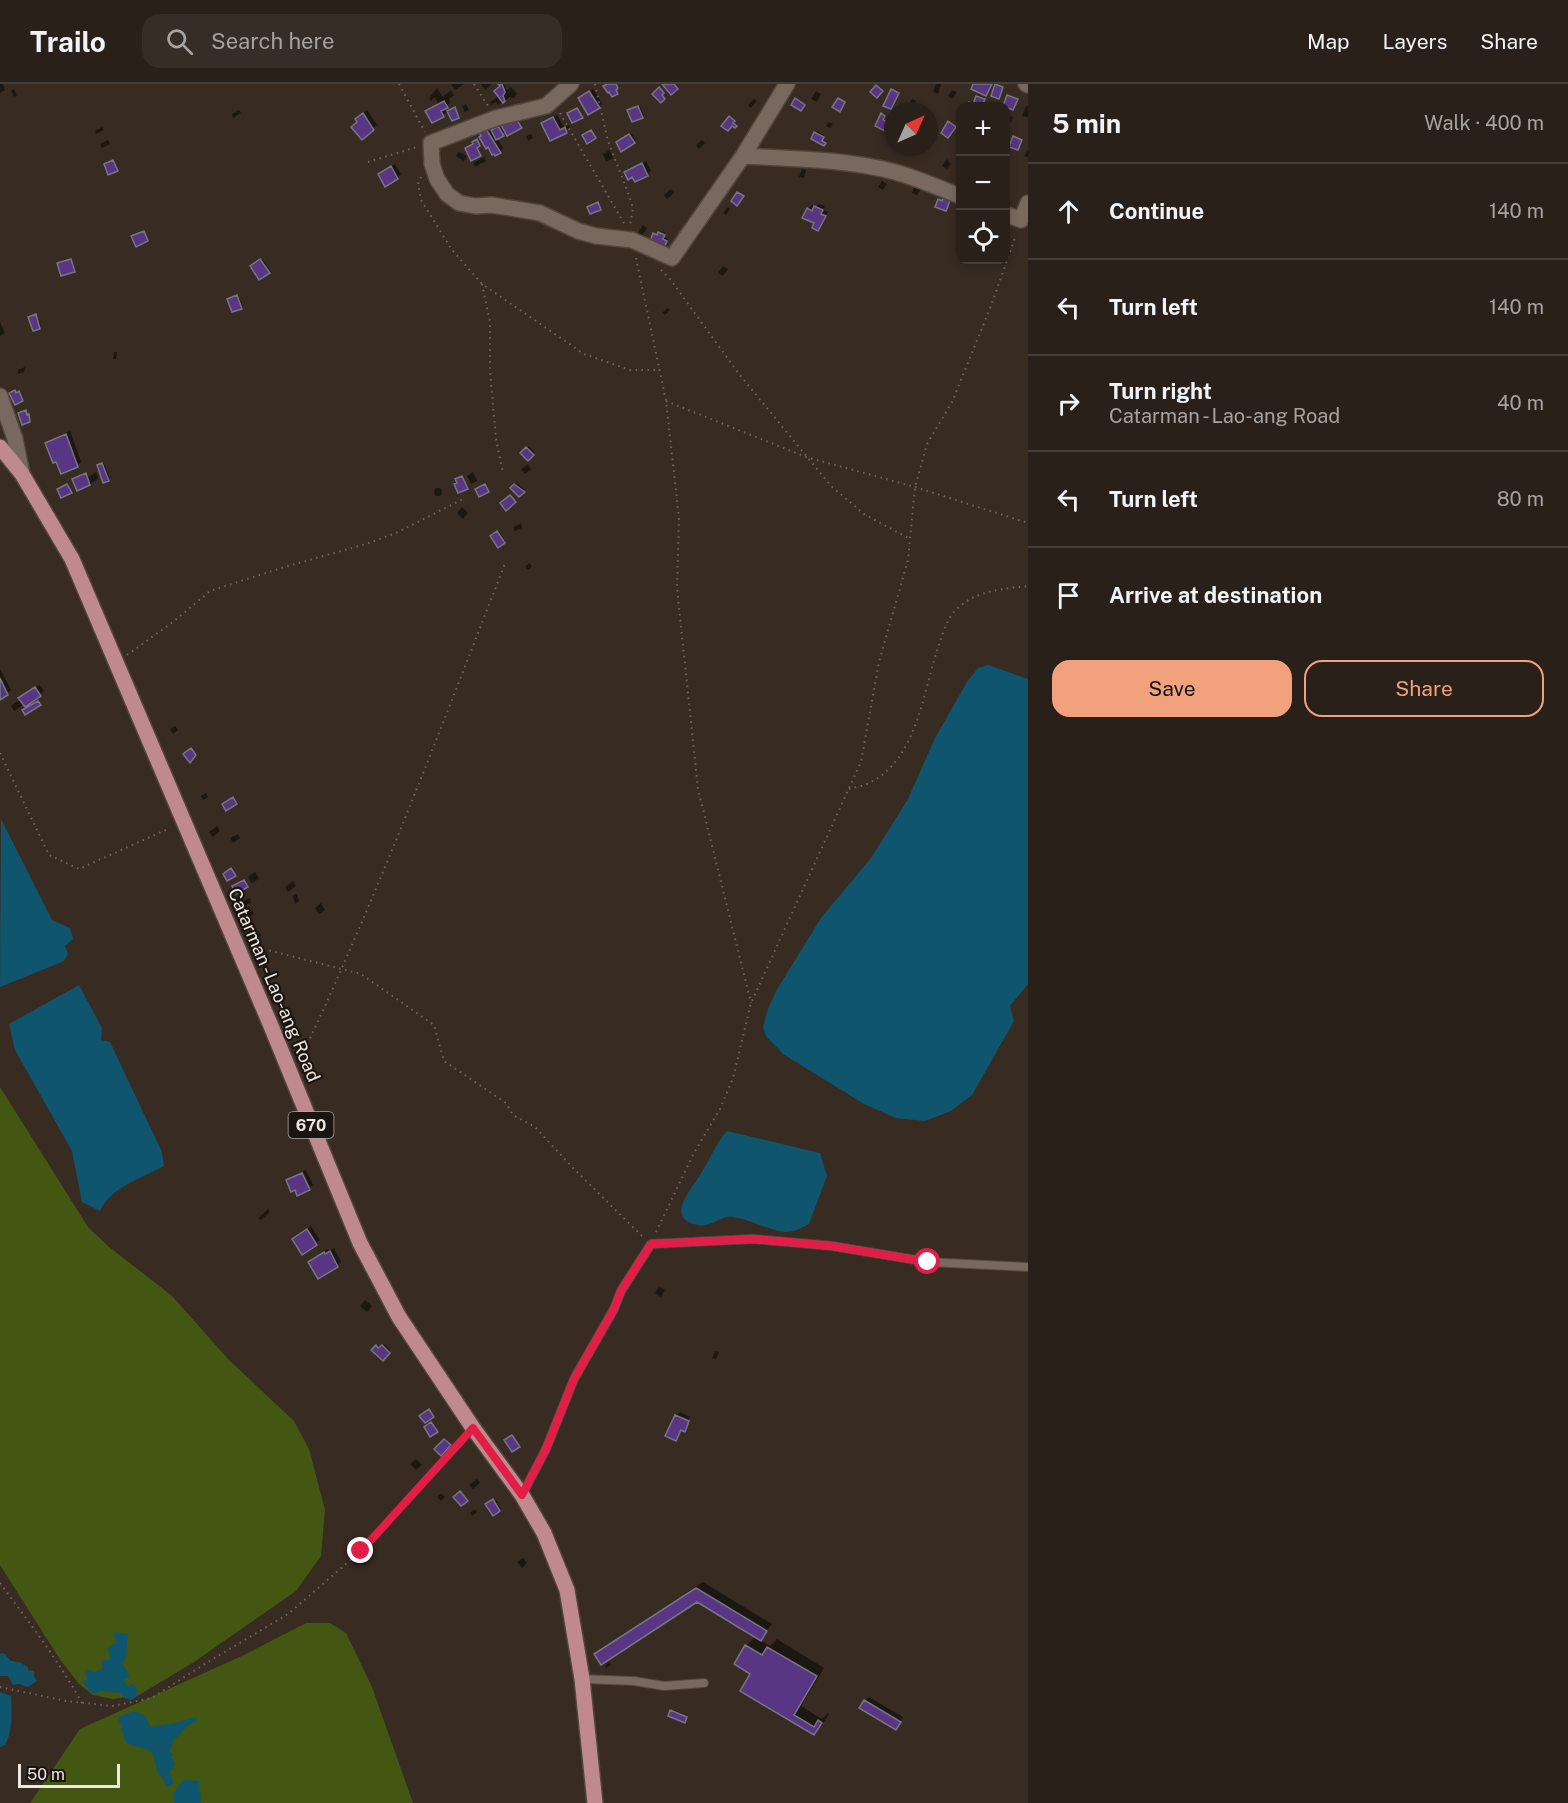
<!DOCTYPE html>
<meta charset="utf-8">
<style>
:root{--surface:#2a201a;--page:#362d27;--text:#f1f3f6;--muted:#a5a3a2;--line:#463e39;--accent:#f1a17b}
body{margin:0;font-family:"Public Sans",sans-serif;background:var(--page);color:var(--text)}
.controls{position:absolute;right:18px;top:18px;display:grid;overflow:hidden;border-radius:12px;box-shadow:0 3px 9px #0003}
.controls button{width:54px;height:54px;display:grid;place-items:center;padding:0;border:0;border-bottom:2px solid var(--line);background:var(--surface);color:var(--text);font:30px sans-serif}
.compass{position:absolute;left:884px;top:18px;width:54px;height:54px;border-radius:50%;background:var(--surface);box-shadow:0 3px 9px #0003;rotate:45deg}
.scale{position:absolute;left:18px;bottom:15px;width:102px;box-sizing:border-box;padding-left:6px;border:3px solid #f0e7e1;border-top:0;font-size:16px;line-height:21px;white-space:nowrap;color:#f0e7e1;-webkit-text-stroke:4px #1b1511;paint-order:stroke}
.stop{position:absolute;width:18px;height:18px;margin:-14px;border:4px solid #e11d48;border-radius:50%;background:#fff}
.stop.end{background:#e11d48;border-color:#fff;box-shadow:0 2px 6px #0008}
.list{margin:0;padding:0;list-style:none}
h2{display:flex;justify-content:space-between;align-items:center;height:78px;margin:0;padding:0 24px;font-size:26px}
h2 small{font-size:20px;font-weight:400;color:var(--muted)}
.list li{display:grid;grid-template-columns:39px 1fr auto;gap:18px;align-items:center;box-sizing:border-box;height:96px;padding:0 24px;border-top:2px solid var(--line)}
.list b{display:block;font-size:22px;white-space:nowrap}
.list p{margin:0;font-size:20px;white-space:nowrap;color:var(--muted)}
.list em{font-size:20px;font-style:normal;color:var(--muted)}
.actions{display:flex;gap:12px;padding:18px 24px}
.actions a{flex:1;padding:14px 0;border:2px solid var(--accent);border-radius:18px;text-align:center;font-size:21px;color:var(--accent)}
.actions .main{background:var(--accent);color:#111}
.icon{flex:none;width:33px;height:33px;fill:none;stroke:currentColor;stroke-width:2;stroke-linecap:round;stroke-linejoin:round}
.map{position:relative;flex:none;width:1028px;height:1719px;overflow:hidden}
header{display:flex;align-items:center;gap:36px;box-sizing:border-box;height:84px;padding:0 30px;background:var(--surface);border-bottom:2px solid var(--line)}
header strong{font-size:28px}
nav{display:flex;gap:33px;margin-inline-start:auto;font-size:21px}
.search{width:420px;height:54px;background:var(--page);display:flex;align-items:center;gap:15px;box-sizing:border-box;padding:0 21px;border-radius:18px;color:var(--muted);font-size:22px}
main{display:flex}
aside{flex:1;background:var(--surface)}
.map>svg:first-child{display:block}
.green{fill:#435713}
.water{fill:#10556e}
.shadow{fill:#0007}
.building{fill:#573684;stroke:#797484;stroke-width:1.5}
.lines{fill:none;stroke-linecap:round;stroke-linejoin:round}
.lane-casing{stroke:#51463e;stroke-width:10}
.street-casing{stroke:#51463e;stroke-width:18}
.primary-casing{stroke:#51463e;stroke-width:18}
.path{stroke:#71655d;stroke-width:2;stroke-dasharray:1.5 4.5;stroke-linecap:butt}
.lane{stroke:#78695f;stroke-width:8}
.street{stroke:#78695f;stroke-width:15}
.primary{stroke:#bf898d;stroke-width:15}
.route{stroke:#e11d48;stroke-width:8}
.labels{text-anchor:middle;stroke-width:4.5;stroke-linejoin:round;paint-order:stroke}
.shield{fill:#1b1511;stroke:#b0a8a3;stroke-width:1.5}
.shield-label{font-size:16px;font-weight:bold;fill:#f0e7e1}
.street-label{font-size:18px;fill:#f0e7e1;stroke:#1b1511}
</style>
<header>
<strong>Trailo</strong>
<div class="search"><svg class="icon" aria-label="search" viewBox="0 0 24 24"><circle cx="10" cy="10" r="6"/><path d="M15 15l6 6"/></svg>Search here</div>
<nav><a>Map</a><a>Layers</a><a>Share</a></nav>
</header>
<main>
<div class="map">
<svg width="1028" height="1719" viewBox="0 0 1028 1719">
<rect width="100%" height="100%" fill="#382b22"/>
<path class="green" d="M0,1003l88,140 20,19 64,50 57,64 65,61 15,28 16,61 -4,46 -25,35 -102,71 -55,33 -26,4 -20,-4 -14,-11 -18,-23 -61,-96z
M306,1539h24l16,10 26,54 41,116h-383l50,-74 164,-74z"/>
<path class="water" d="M988,581l40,14v305l-18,22 4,15 -42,74 -21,16 -26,10 -29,-3 -32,-14 -81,-50 -17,-18 -3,-9 5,-18 8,-18 45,-73 50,-60 37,-59 27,-61 32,-56 11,-14z
M1,735l51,101 18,8 3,11 -8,7 3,8 -4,7 -64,26z
M79,901l23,43 -1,12 9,2 52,110 2,14c-22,12 -53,21 -64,45l-18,-9 -10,-51 -57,-101 -6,-26z
M727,1047l93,22 7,23 -18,48c-6,3 -15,8 -22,8 -14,0 -38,-13 -54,-15 -12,-2 -22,11 -35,8 -34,-6 -7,-35 2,-50 10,-15 15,-31 27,-44z
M115,1548l13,2 -2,23 -4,7 5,6 2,7 -6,3 5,6 5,-2 4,5 1,7 -7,4 -7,-2 -3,-5 -20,-2 -8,3 -10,-11 4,-4 -2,-7 4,-2 7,2 7,-5 -2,-4 2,-3h7l-2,-13 9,-5 -3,-5z
M4,1569l7,8 8,1 9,5v3l6,1v5l3,5 -9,6 -9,-3 -6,1 -5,-9h-8v-22z
M0,1608l11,4c1,15 2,35 -6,49l-5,2z
M134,1627l12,5 4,11c7,-2 12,-2 19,-3 11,0 17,-8 28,-6l-1,4c-10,1 -13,12 -23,18l-1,7 -3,3 4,5 -2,1 4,8 -5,8 3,9 -1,4 -5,2 -6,-11h-2l-7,-24c-9,-5 -17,-5 -26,-9l-8,-26z
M183,1696l16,1 2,22h-27l-1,-9z"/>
<path class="shadow" d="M0,0h3l2,6 -5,3z
M451,0h13l-9,6z
M481,0h11l-7,6z
M500,0h4l3,6 4,-3 6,7 -3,4 -4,-1 -12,8 -2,-3 -5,3 -1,-3 9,-6 3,-10z
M936,0h5l-3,10 -5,-3z
M437,4l6,9 8,-7 3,5 -5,4 1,4 -5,4 2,5 -15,9 -5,-10 11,-8 -3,-6 -4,4 -2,-3z
M14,5l3,6 -3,2 -3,-6z
M593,5l9,14 -3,4 -19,-9z
M952,6l5,2 -5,7 -4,-3z
M816,7l5,3 -4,8 -6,-3z
M979,11l6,3 -3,8h-13l3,-5 3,2z
M754,15l3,2 -6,7 -3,-3z
M912,15l4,2 -4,6 -4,-2z
M466,20l3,6 -4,2 -3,-5z
M640,22l4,9 -2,2 -12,-8z
M1026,22h2v11l-6,-1z
M239,26l2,3 -8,5 -1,-4z
M367,26l10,15 -15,13 -3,-16 1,-7z
M1006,30l7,3 -2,5 -6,-2z
M557,31l7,12 5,-2 1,3 -19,11 -8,-15z
M517,33l5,9 -16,5 -9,7 6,10 -3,4 -19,-19 9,-7 2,4 8,-4 1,2z
M829,38l4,2 -3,4 -4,-2z
M102,43l2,3 -8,4 -1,-3z
M817,47l7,4 -2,4 5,3 -3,2 -11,-6z
M631,49l5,7 -14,10 -3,-9z
M531,50l2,4 -5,3 -2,-5z
M108,56l2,4 -8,4 -2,-4z
M702,56l3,3 -6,6 -3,-4z
M610,66l3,8 -7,4 -3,-8z
M1028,66v7l-4,-1z
M459,68l8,4 -3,5 -8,-5z
M484,73l2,4 -11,6 -2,-4z
M947,75l4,5 -4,5 -5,-3z
M646,77l5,10 -4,4 -14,1 -7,-4z
M395,80l6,10 -4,4 -14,-7z
M802,85l4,1 -2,8 -5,-1z
M882,97l5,3 -4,6 -5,-3z
M915,101l7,3 -5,7 -5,-2z
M671,105l3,4 -7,6 -3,-4z
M819,120l6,2 -2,4 5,2 -10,17 -10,-20 4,-4 4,2z
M728,123l2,2 -4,6 -3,-2z
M643,141l4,3 -5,8 -4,-3z
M661,147l5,2 -2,4 4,2 -3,6 -11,-11h5z
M262,175l8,11 -10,8 -8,-11z
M723,182l5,3 -5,7 -5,-3z
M238,211l5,11 -10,4 -4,-11z
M667,224l3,2 -5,5 -3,-2z
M37,230l4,12 -7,3 -4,-12z
M0,238l5,11 -5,3z
M114,268h3l-1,7h-3z
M25,283l-1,5 -6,2v-4z
M70,347l11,31 -4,4 -31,-23 4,-3z
M529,362l6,7 -7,6 -6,-6z
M104,379l6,15 -2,2 -8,-16z
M528,380l3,5 -6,5 -4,-5z
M96,388l2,7 -8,5 -15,-6 12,-5 2,4z
M473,388l4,9 -6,3 -4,-8z
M517,399l8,7 -6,5 -7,-7z
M434 408a4 4 0 1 1 8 0a4 4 0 1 1-8 0Z
M462,423l6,6 -5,6 -6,-6z
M521,439l1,5 -8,3v-4z
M499,447l6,10 -1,1 -12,-6z
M529,479l3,3 -3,4 -4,-3z
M0,585l11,21 -11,8z
M39,601l5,6 -30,20 -3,-5z
M175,642l3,4 -5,4 -3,-5z
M206,709l2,4 -5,3 -2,-4z
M217,742l3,5 -7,6 -4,-5z
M238,750l2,4 -7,5 -3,-5z
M255,788l4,7 -7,4 -4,-6z
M293,797l3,5 -8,6 -3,-5z
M295,810h2l2,7 -4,3 -2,-8z
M250,814l1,5 -10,4v-5z
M321,819l4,7 -6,4 -4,-6z
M251,826l3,4 -7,4 -3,-4z
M259,848l2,4 -5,4 -2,-4z
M306,1086l7,15 -3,2 -7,-16z
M268,1125l2,3 -9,8 -3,-2z
M311,1142l9,14 -18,13 -9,-14z
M334,1164l7,14 -4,4 -27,-4 18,-13 2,2z
M659,1203l6,3 -4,7 -6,-4z
M365,1216l7,6 -5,6 -7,-6z
M384,1260l6,6 -7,9 -10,-9 5,-5 3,3z
M715,1267l4,1 -3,7 -4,-1z
M680,1328l10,5 -5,11h2l-3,2 -2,-1 -7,10 1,-23z
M416,1375l6,6 -6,5 -6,-6z
M477,1395l3,4 -7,6 -4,-4z
M441,1409l4,4 -4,4 -4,-4z
M495,1415l6,10 -8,5 -5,-12z
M475,1425l2,3 -5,4 -2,-3z
M523,1474l4,5 -5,5 -5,-6z
M703,1498l69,42 -12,16 10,6 7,-7 47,29 -23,38 21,13 6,-6 1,1 -7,11 -8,8 -72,-43 10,-17 -16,-10 11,-18 9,-9 -59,-36 -101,54 6,-6z
M609,1578l2,3 -5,3 -1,-2z
M869,1613l34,20 -4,7 -34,-23z
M673,1626l15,6 -2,3 -15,-8z"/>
<path class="building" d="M498,0h4l3,8 -2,4 2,5 -2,2 -9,-12 6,-5z
M607,0h9l2,4 -2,2 2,4 -6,3 -3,-5 -1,1 -5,-7z
M662,0h12l4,5 -7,6z
M973,0h-1h20l-6,12 -15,-7z
M995,0l8,3 -4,12 -8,-3z
M876,1l7,6 -6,7 -7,-6z
M659,3l5,6 -2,2 3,4 -4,4 -9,-9z
M891,5l8,4 -8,16 -8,-3z
M589,7l11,17 -12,7 -10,-17z
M1007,11l11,4 -5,11 -10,-4z
M976,12l9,3 -3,7h-15l2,-4 4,2z
M795,14l10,7 -4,6 -10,-6z
M838,14l7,4 -5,10 -8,-5z
M444,17l4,7 -7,3 3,6 -12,6 -7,-12z
M638,22l5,12 -11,4 -5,-12z
M455,23l4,11 -7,3 -5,-10z
M577,24l6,10 -11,5 -5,-10z
M363,29l11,17 -12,10 -11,-13 6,-5 -2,-3z
M881,29l4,3 -2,4 9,4 -2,4 -2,-1 -3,4 -10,-5z
M729,32l6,5 -2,2 4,3 -2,2 -3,-2 -4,5 -7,-5z
M515,33l7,11 -15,8 -6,-11z
M553,33l7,13 5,-3 2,6 -17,8 -9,-18z
M948,37l8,6 -8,11 -7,-5z
M498,42l6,10 -8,4 -5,-10z
M486,45l15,24 -6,3 -1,-2 -2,1 -4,-8 -2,2 -7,-12 2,-1 -2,-4z
M591,46l5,8 -9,6 -5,-9z
M814,48l10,5 -2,4 4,2 -2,3 -13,-7z
M629,50l6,9 -14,9 -5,-10z
M1013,52l9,4 -4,10 -9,-3z
M477,55l3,7 -3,2 4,8 -10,5 -6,-13 8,-4 -1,-2z
M113,76l5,11 -10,4 -4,-11z
M642,79l6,13 -13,6 -3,-5 -4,3 -4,-8z
M391,82l7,13 -13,8 -7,-13z
M737,108l7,4 -7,10 -6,-5z
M943,114l7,3 -4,10 -11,-4 3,-8 4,2z
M598,118l3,8 -11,4 -3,-7z
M814,122l9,4 -2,4 5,2 -8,15 -6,-3 2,-5 -12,-5 5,-10 5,3z
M144,147l4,10 -12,6 -5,-11z
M658,148l7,3 -2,4 4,2 -3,7 -14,-7 3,-8 4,2z
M71,175l4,13 -14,4 -4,-13z
M260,175l10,14 -11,7 -9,-14z
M237,211l5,14 -10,3 -5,-13z
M36,230l4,15 -7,2 -5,-14z
M15,306l1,3 3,-2 4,10 -8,4 -6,-12z
M26,326l1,5 2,-1 1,8 -8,3 -4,-12z
M66,350l12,33 -17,7 -5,-12 -3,1 -8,-20z
M526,363l8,8 -6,6 -8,-8z
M102,379l7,18 -6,2 -6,-18z
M86,389l4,12 -13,6 -5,-12z
M462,392l6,13 -10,4 -4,-9 3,-1 -2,-4z
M67,400l5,9 -11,5 -4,-9z
M485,400l4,8 -10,5 -4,-8z
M514,400l11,8 -6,5 -9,-9z
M510,411l6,7 -10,9 -6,-8z
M497,447l8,12 -7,5 -8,-12z
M0,594l8,17 -8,5z
M35,603l6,9 -16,11 -7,-9z
M38,617l3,4 -16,10 -3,-5z
M191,664l5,7 -6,8 -7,-9z
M233,713l4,7 -11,7 -4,-7z
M231,784l5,8 -9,5 -4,-7z
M244,796l4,7 -12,7 -4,-8z
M302,1089l8,17 -13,6 -2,-6 -4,2 -5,-12z
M307,1145l10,16 -15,10 -10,-16z
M330,1167l8,16 -20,12 -10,-17 16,-10 1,2z
M376,1261l2,3 4,-3 8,8 -7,8 -12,-11z
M429,1325l5,8 -9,6 -6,-7z
M675,1331l14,6 -4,11 -4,-2 -5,11 -11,-5z
M431,1338l7,10 -8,5 -6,-10z
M512,1351l8,12 -8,5 -8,-12z
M444,1355l7,6 -10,11 -7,-7z
M460,1407l8,10 -7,5 -8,-9z
M493,1415l7,12 -7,5 -8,-12z
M696,1504l71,43 -6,10 -64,-39 -96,63 -7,-11z
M745,1561l17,10 5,-8 50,29 -23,39 20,12 4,-7 4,3 -8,12 -74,-44 10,-17 -16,-10z
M864,1616l37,22 -5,8 -37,-22z
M670,1626l17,7 -2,6 -17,-7z"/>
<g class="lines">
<g class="lane-casing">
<path id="lane" d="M522,1411l24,-46 28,-70 40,-70 7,-18 30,-47 102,-5 79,7 96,16 100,5
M582,1595l52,2 30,5 40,-3"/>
</g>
<g class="street-casing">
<path id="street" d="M571,0l-25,22 -50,12 -65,25 1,21 5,15 10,15 12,9 16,3 17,-1 48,8 38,18 18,5 36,4 40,18 71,-102 44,-72
M1026,0l2,1
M743,72c51,3 103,3 152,16 22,6 44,16 65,24
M1005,130l16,6 7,-17
M0,312l15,43 7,35"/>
</g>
<g class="primary-casing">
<path id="primary" d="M0,363l22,27 50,85 199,467 89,217 39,74 74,111 49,67 22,38 23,57 15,89 13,124"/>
</g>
<path class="path" d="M399,0l26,48
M474,0l14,22
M595,0l13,57 22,57 3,10 -3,17
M560,29l65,112
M368,78l49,-15
M421,93l-3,7 3,16 31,50 30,34 102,70 46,16h30
M636,174l30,143 13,117 -2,70 21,201 53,214
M661,186l9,9 69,95 92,112 33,28 46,25
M482,200l8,38v49l6,68 7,34
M666,317l140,56 109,30 113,36
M127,571l46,-33 37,-31 71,-23 85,-24 30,-11 67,-34
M0,669l49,102 30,14 91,-41
M849,705c7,-2 16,-3 22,-7 48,-25 52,-94 69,-140 4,-12 8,-26 19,-35 19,-17 45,-18 69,-21
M252,862l109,28 73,51 10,36 62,42 7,12 22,12 39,42 69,68
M300,976c77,-163 141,-332 206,-499
M656,1148l38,-79 26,-44 13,-31 18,-75 110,-241 18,-100 29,-102 7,-73 12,-43 25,-42 39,-96 25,-71
M0,1499c29,39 58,77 82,120
M0,1603l66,14 46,5 40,-8 51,-33 85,-51 73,-63 102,-112"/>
<use href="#lane" class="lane"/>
<use href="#street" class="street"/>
<use href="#primary" class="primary"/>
</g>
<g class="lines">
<path class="route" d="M361,1467l112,-123 49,67 24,-46 28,-70 40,-70 7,-18 30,-47 102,-5 79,7 96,16"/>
</g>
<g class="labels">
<rect class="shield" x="288.5" y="1028" width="45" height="26" rx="4.5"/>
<g class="shield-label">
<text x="311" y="1047">670</text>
</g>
<g class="street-label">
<text transform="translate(274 901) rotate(67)" y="6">Catarman - Lao-ang Road</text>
</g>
</g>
</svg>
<div class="controls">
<button>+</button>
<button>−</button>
<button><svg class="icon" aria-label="locate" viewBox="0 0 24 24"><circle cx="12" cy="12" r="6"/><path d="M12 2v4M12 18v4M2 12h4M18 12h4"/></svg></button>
</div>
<svg class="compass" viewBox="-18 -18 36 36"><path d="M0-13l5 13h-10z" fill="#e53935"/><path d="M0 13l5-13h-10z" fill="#a5a3a2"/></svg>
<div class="scale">50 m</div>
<div class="stop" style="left:928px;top:1178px"></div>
<div class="stop end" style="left:361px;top:1467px"></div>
</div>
<aside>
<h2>5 min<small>Walk · 400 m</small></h2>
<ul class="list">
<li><svg class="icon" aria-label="ahead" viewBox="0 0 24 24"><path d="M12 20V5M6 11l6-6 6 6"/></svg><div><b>Continue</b></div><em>140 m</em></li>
<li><svg class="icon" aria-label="left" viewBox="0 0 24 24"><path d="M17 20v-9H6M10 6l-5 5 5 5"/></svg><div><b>Turn left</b></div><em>140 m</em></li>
<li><svg class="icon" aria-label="right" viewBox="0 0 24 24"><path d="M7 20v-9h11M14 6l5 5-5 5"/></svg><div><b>Turn right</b><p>Catarman - Lao-ang Road</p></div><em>40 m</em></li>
<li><svg class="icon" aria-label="left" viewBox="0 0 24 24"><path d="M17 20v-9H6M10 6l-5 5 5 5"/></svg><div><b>Turn left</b></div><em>80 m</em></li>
<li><svg class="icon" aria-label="arrive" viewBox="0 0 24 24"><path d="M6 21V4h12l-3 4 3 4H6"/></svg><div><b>Arrive at destination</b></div></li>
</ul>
<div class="actions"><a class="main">Save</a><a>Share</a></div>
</aside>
</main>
